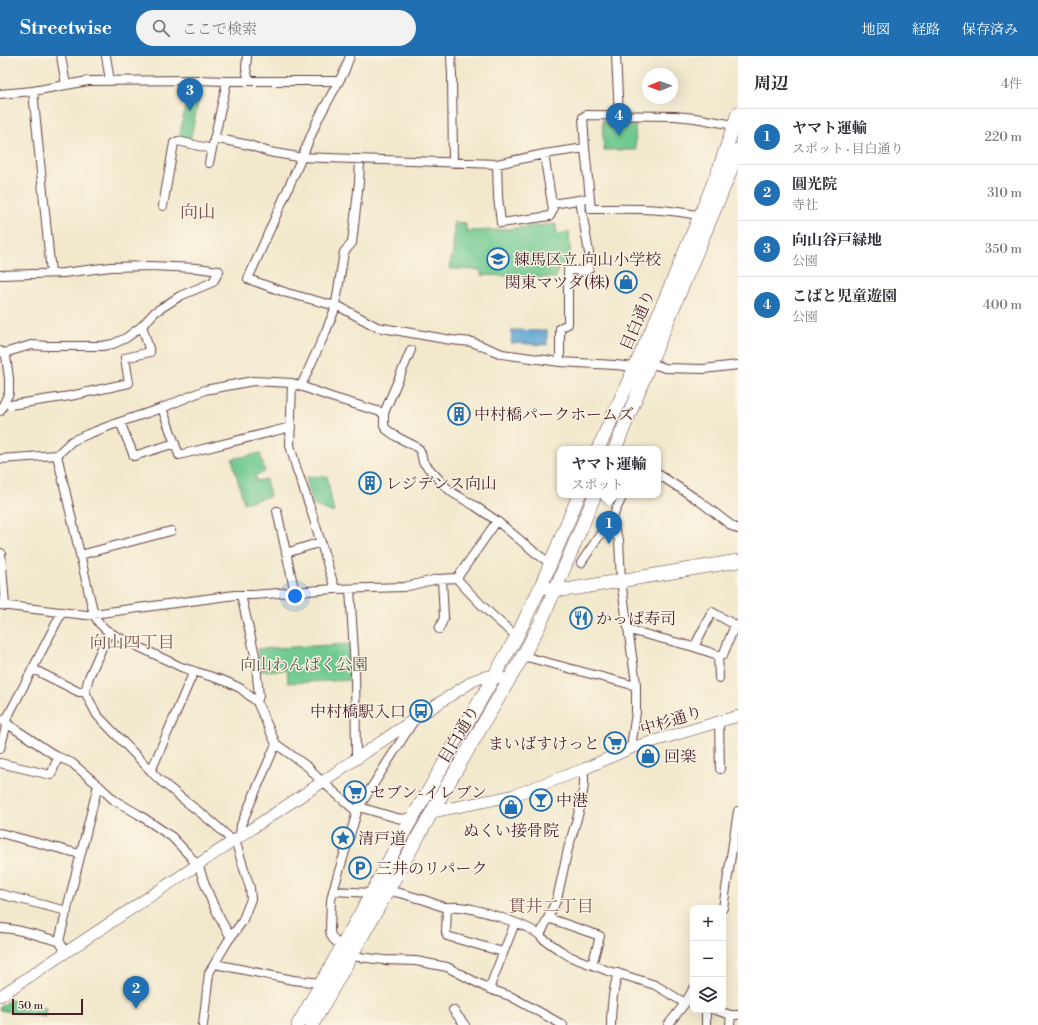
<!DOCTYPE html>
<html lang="ja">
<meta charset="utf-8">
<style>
:root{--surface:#fff;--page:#f2f2f3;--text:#2b2b33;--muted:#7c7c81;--line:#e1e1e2;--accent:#1f6fb2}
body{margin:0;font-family:"Libre Bodoni","Noto Serif JP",serif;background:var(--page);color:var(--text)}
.controls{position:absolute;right:12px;bottom:12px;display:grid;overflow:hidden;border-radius:8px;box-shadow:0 4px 16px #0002}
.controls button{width:36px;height:36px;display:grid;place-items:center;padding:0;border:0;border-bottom:1px solid var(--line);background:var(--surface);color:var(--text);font:20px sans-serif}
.compass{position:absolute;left:642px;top:12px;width:36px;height:36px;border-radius:50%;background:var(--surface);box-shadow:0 4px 16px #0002;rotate:269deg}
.scale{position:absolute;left:12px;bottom:10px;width:71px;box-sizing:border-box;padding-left:4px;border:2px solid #4a1f2b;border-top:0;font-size:11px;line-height:14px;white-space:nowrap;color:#4a1f2b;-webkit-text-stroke:3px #fcf5e5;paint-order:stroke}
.you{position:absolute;left:295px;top:540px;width:14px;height:14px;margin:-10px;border:3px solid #fff;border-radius:50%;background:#1a73e8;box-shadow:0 0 0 6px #1a73e833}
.badge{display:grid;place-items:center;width:26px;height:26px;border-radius:50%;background:var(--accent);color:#fff;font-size:13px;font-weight:700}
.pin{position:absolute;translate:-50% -33px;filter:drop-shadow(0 1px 2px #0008)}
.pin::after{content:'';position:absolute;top:21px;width:14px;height:12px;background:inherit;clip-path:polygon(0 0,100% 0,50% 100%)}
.popup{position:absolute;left:557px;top:390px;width:104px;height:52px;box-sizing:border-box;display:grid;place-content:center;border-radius:8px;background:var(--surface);filter:drop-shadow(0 1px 3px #0005);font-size:13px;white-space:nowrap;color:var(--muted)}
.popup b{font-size:15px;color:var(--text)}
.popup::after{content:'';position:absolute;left:50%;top:100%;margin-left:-8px;border:8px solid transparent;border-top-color:var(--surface)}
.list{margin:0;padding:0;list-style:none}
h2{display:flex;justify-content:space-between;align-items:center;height:52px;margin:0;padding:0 16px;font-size:17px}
h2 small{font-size:13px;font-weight:400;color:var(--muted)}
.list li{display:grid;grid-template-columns:26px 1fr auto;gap:12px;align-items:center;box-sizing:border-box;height:56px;padding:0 16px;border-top:1px solid var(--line)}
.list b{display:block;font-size:15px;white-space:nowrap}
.list p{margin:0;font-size:13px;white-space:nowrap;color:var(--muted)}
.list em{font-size:13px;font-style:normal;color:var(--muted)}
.icon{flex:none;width:22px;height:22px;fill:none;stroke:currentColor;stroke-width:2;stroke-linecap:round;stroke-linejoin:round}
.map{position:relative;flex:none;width:738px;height:969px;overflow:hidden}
header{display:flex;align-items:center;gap:24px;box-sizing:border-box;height:56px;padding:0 20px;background:var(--accent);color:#fff}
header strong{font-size:19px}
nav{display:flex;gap:22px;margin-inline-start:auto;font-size:14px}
.search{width:280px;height:36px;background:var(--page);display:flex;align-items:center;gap:10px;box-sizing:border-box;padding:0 14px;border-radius:22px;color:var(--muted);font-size:15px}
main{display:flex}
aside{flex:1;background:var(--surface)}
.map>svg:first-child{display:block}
.green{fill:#70c98f;stroke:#5d745d}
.water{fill:#5aa4d1;stroke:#52627e}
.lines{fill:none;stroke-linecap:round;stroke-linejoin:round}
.street-casing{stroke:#633d43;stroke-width:10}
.secondary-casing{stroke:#633d43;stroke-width:12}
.primary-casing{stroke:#633d43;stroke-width:14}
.street{stroke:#fff;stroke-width:8}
.secondary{stroke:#fff;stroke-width:11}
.primary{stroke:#fff;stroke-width:13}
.labels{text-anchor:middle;stroke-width:3;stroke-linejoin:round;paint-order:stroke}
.poi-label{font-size:16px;fill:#4a1f2b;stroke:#fcf5e5;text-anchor:start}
.street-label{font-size:16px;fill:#4a1f2b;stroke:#fcf5e5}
.park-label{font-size:16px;fill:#555249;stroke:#fcf5e5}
.neighbourhood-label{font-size:17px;fill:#7b524f;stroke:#fcf5e5}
.quarter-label{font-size:18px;fill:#7b524f;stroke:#fcf5e5}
</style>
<header>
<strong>Streetwise</strong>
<div class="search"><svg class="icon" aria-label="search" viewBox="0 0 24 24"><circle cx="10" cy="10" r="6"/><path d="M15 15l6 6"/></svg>ここで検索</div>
<nav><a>地図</a><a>経路</a><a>保存済み</a></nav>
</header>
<main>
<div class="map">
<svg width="738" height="969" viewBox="0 0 738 969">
<rect width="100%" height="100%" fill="#fcf5e5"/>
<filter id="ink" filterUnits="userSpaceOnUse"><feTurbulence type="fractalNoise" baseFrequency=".025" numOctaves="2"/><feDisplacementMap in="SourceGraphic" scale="8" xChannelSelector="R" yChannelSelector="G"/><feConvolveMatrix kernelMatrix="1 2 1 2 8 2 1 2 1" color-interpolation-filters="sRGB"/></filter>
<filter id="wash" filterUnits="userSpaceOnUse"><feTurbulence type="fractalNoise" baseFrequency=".012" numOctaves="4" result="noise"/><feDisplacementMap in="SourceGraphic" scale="16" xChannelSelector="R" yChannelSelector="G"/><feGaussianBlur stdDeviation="0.9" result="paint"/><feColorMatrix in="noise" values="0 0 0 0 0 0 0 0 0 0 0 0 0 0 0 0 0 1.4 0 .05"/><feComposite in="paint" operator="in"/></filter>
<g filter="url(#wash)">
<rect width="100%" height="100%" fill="#f2e9cd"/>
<path class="green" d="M189,28h13l-12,58 -11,-3z
M602,64h31l2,2 1,28h-32z
M454,166l12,1v8l30,-1 60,-6 1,10 12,-2 2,31h-10l-5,11v4l-75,-3v-5l-31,-1 1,-10 2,-7z
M260,397l5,19 -10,3 2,6 9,-2 4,17 -26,7 -12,-44z
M327,420l7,37 -21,-8 -7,-28z
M350,588v36l-62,3 -1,-13 -26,1 -4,-22z
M10,944l36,8 -1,9 -45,-7v-4z"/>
<path class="water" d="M512,274l35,1v14l-36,-2z"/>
</g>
<g filter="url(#ink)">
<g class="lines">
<g class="street-casing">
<path id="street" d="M61,0l5,29
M106,0l4,25
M247,0l-1,13 3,12
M350,0l-6,16 -26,47 -16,38 -54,122 39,14 53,14 37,20 74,13 21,2 30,12 58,8 55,3 20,2
M451,0l1,19 1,88
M616,0l3,59
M33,35l18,182
M0,38l33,-3 55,-10 109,-1 30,1h112
M214,82l35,7 20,7 29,5 199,7 47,-10 41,-6
M209,107l18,-82
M497,108l1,33 3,26 49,-7 3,-6 -9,-56
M552,148l33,-5
M163,150l11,-63 4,-2 34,8
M700,160c-36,-9 -73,-7 -109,-7l-6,-61 -2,-31 3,-2 89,1 20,2 39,7
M0,219l63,-2 48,-6 39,-1 47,2 22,3 -6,11 -33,14 -25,16 -13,14 -16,12 -13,6 -11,2h-53l-18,-1 -27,8
M411,294l-27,63v12l2,4 11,8 16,8 6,4 2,4 2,9 23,25 7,6 22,13 22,15 40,33 13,9
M560,306v-34l8,-4v-54l18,1 3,-2v-16l-9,-53
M650,307l15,5 38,1 35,-4
M292,327l-2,62 6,22 15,43 24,79
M301,330l25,-55 9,-22 9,-57 8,-9 7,-61 1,-22
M5,346l5,3 60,-9 59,-13 -4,-25 25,-6 -8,-26
M162,352l17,47 112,-28
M0,355l9,-18v-14l-3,-23 -2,-3 -4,-2
M120,366l14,34 41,-13
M57,399l37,160 5,8 6,6 11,7 65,31 44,14 15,7 17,14 19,42 32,23 9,10 40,35
M0,403l57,-4 15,-14 16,-7 32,-12 42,-14 43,-18 48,-9 39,2 39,14 53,16
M658,418l40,26 34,26 6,3
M277,455l18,82
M610,464l9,20 2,41 15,102v29l-5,36
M1,497l4,53
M286,497l35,-11
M80,499l91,-24
M581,507l33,-49 9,-19
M457,522l2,3c18,20 36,39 58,55
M350,533l5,79 1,91
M241,539l14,60 4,41 -2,6
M0,549l86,10 149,-20h17l83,-6 69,-2 34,-8 19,-1 40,-57
M439,573l5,-11 -2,-39
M629,574l65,17 24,8 1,23
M109,576l-20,45 -4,15 12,23 54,56c6,8 14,13 21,19 19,17 44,32 60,51
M694,591l18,-35 23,13 -12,30h-5
M523,600l113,30
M33,613l46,23h6
M0,663l56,37 16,7 26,22 16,15 24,14 34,23 17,18 8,10
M5,666l57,-110
M719,666l1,47
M0,693l7,-26
M0,707l51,12 7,-18
M151,715l43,-100
M359,751l38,11 6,1 12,-3
M0,777l80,21
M240,780l1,-11 18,-42 17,-39
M198,808c8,25 18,51 33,73
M333,835l39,2
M388,835c11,1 22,5 33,8 8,2 15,6 23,8 5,1 10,-1 15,0 15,1 76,19 83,31l19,13 10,6 40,15 6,1 38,12 30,18
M0,838l67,17
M447,851l-1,25 1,4 56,16
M723,852l15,-97
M548,862l52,18 -8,29
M0,872c18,0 41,9 59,13l7,11
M540,879l17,-36 11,-50 13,-44 3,-21v-15
M59,885l39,-156
M342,890c-6,-4 -11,-7 -12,-15l1,-31 2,-9 24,-79 2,-5 54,-85
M351,900l33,4 32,1 31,6 42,22 21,7 53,29
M215,908l78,16 28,3
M489,933l26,-66
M453,954l12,15
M715,954l16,5h7
M203,969l6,-52 19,-32 14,-19 9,-23 -1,-11 -15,-48
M611,969c0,-17 2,-35 7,-52
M668,969l18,-23 7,-13
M706,969v-15
M730,969l1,-10"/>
</g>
<g class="secondary-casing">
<path id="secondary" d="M432,756l60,-12 22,-5 70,-26 47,-21 107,-32
M0,940l322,-214 94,-64 57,-37 10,-4 11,-1 15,4"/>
</g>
<g class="primary-casing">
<path id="primary" d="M598,393l56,-124 46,-109 19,-47 19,-56
M615,393l35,-86 79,-188 9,-25
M548,532l7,2 17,-1 166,-28
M298,969l74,-132 32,-61 22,-37 91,-159 24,-50 38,-91
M312,969l129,-229 82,-140 18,-34 14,-32 40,-95"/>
</g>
<use href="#street" class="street"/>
<use href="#secondary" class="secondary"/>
<use href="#primary" class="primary"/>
</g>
</g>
<defs>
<g id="school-ring" transform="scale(1.15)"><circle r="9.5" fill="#fcf5e5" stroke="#1f6fb2" stroke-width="1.5"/><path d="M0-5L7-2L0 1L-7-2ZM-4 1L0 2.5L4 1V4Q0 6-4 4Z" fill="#1f6fb2"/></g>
<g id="shop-ring" transform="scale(1.15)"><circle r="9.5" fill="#fcf5e5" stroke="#1f6fb2" stroke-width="1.5"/><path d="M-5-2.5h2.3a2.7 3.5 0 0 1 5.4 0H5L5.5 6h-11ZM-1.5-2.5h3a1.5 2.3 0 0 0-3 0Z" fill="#1f6fb2"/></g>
<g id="building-ring" transform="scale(1.15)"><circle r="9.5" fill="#fcf5e5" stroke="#1f6fb2" stroke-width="1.5"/><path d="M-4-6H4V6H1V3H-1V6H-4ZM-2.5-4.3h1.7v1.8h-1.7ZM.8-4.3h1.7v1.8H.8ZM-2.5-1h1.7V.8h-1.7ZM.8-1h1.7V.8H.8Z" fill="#1f6fb2"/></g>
<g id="restaurant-ring" transform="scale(1.15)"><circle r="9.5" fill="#fcf5e5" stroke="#1f6fb2" stroke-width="1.5"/><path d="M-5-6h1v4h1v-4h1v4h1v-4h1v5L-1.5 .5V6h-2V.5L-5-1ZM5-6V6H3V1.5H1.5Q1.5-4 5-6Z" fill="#1f6fb2"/></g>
<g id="bus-ring" transform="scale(1.15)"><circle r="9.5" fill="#fcf5e5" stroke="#1f6fb2" stroke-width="1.5"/><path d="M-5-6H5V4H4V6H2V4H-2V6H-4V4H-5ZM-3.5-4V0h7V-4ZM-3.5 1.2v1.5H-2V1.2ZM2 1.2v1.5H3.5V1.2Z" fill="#1f6fb2"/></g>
<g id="supermarket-ring" transform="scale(1.15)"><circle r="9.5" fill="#fcf5e5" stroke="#1f6fb2" stroke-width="1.5"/><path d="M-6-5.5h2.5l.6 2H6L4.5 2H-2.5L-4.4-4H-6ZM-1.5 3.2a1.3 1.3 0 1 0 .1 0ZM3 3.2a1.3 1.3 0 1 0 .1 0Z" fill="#1f6fb2"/></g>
<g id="bar-ring" transform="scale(1.15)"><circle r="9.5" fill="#fcf5e5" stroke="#1f6fb2" stroke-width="1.5"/><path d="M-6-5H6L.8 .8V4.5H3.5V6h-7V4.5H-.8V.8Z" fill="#1f6fb2"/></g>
<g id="sight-ring" transform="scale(1.15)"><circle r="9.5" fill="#fcf5e5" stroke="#1f6fb2" stroke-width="1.5"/><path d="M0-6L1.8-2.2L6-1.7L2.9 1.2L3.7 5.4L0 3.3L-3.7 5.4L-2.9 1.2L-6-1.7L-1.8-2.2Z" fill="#1f6fb2"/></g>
<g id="parking-ring" transform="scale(1.15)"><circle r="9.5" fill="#fcf5e5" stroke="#1f6fb2" stroke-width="1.5"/><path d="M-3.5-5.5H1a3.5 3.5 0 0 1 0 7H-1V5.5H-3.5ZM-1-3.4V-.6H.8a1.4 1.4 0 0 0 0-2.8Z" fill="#1f6fb2"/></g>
</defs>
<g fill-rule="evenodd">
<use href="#school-ring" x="498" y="203"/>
<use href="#shop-ring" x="626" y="226"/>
<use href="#building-ring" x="459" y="358"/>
<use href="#building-ring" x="370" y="427"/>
<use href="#restaurant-ring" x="581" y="562"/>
<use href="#bus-ring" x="421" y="655"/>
<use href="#supermarket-ring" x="615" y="687"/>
<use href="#shop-ring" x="648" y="700"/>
<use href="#supermarket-ring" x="355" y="736"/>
<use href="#bar-ring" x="541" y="744"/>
<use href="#shop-ring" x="511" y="751"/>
<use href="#sight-ring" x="343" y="782"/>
<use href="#parking-ring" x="360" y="812"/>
</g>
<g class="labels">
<g class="poi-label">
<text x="514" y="209">練馬区立 向山小学校</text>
<text x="610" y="232" text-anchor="end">関東マツダ(株)</text>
<text x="474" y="364">中村橋パークホームズ</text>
<text x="386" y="433">レジデンス向山</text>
<text x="596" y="568">かっぱ寿司</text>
<text x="406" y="661" text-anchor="end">中村橋駅入口</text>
<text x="600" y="693" text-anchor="end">まいばすけっと</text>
<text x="664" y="706">回楽</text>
<text x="370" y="742">セブン-イレブン</text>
<text x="556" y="750">中港</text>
<text x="511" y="780" text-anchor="middle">ぬくい接骨院</text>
<text x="358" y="788">清戸道</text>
<text x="376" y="818">三井のリパーク</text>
</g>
<g class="street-label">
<text transform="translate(637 264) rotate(-67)" y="6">目白通り</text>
<text transform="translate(671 664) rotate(-17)" y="6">中杉通り</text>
<text transform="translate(458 678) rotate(-59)" y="6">目白通り</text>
</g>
<g class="park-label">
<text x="304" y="614">向山わんぱく公園</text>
</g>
<g class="neighbourhood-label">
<text x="132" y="592">向山四丁目</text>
<text x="551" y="856">貫井二丁目</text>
</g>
<g class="quarter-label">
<text x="198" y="162">向山</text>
</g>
</g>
</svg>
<div class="controls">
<button>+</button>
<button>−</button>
<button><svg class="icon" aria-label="layers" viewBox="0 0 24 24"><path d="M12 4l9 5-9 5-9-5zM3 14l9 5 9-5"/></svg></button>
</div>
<svg class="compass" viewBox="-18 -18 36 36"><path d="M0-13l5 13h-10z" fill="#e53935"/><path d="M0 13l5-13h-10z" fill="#7c7c81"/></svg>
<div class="scale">50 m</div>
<div class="you"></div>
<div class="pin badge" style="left:609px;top:488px">1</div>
<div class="popup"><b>ヤマト運輸</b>スポット</div>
<div class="pin badge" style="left:136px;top:953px">2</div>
<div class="pin badge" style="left:190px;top:55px">3</div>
<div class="pin badge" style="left:619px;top:80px">4</div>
</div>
<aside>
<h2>周辺<small>4件</small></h2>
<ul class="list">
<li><span class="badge">1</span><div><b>ヤマト運輸</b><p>スポット · 目白通り</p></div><em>220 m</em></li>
<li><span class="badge">2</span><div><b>圓光院</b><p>寺社</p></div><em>310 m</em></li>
<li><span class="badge">3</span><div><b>向山谷戸緑地</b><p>公園</p></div><em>350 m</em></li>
<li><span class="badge">4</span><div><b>こばと児童遊園</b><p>公園</p></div><em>400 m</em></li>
</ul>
</aside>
</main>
